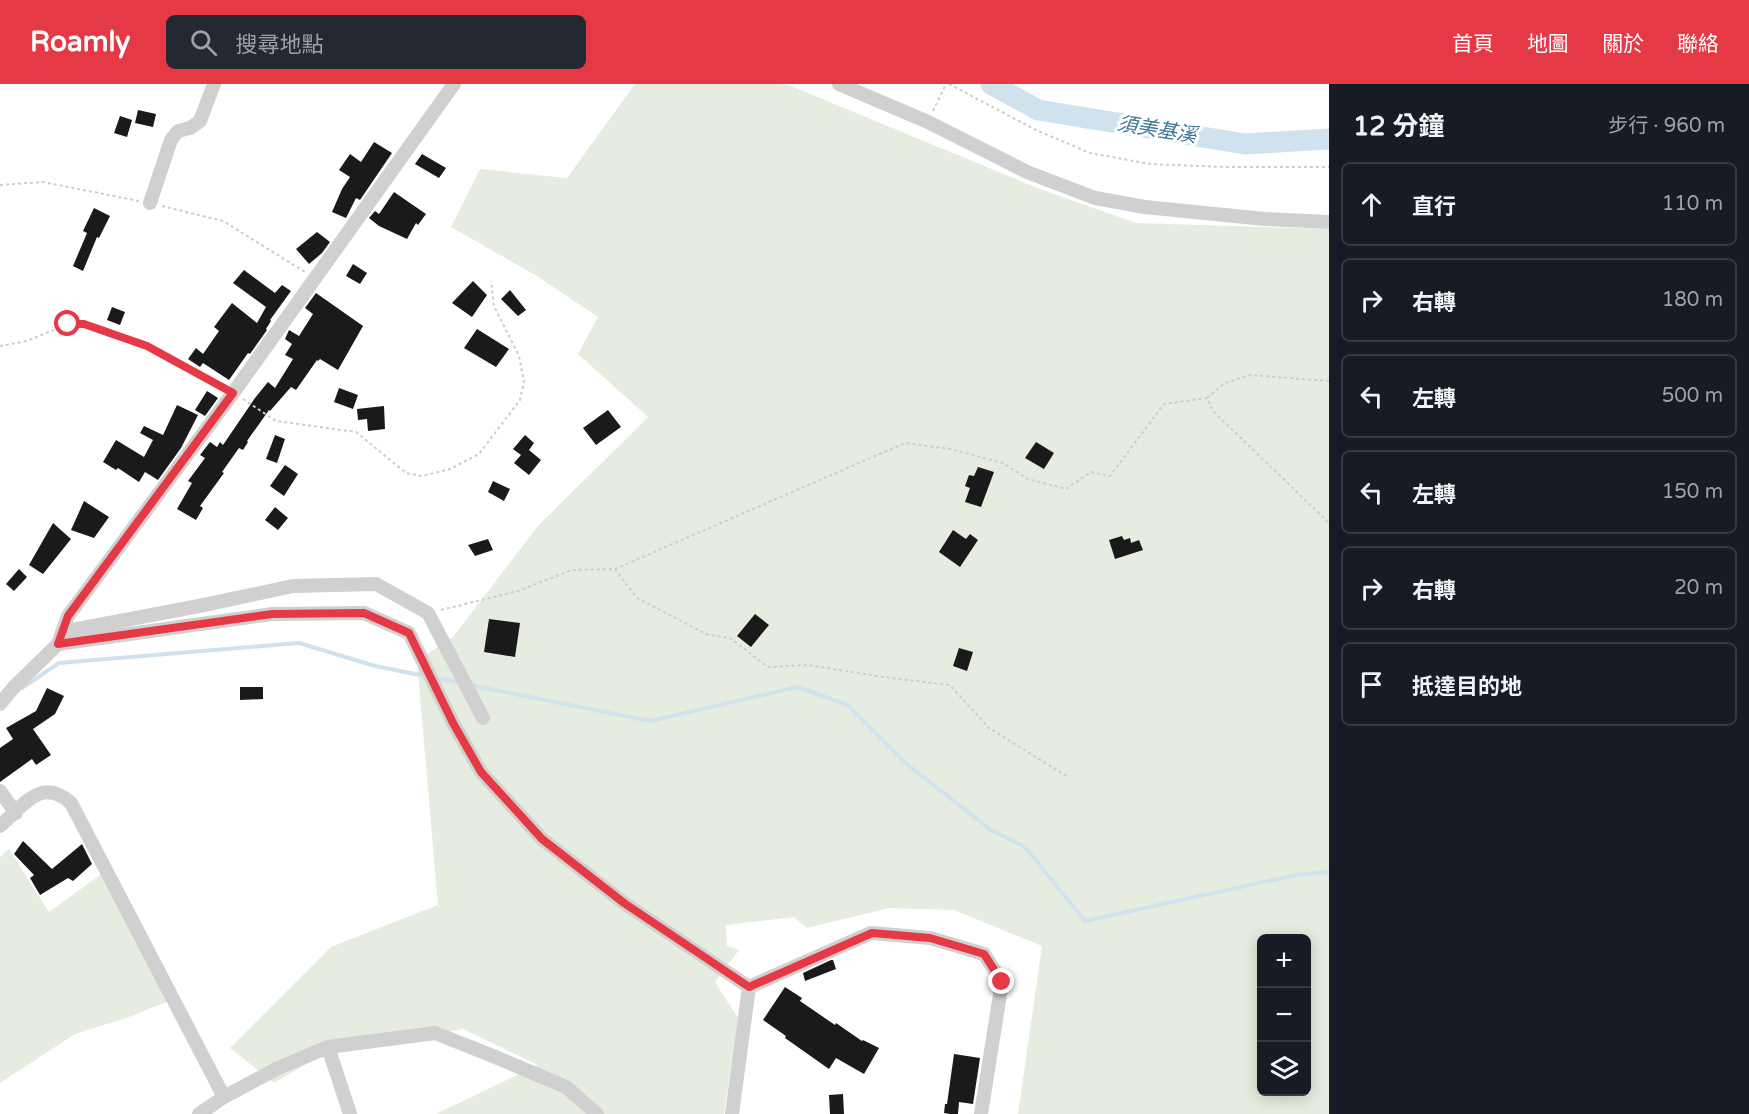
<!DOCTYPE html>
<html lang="zh-TW">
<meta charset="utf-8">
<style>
:root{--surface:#171b24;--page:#242831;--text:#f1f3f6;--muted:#9ea1a6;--line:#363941;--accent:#e63946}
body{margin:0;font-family:"Varela Round","Noto Sans TC",sans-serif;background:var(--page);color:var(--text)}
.controls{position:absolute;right:18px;bottom:18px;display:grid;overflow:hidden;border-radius:9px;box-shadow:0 3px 15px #0003}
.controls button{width:54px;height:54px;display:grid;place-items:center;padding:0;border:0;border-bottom:2px solid var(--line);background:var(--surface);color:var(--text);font:30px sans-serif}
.stop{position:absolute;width:18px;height:18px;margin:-14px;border:4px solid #e63946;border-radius:50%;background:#fff}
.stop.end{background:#e63946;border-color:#fff;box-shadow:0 2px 6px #0008}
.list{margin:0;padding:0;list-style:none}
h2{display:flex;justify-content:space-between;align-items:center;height:78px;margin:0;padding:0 24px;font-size:26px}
h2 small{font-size:20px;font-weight:400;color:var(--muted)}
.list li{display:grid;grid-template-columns:39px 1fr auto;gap:18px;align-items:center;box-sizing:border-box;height:84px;margin:0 12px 12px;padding:0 12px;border:2px solid var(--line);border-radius:9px}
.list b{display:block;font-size:22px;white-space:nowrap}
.list em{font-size:20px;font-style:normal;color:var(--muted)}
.icon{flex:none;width:33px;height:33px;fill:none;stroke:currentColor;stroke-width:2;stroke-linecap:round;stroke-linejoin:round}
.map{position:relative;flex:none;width:1329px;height:1030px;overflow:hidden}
header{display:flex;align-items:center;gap:36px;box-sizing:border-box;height:84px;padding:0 30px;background:var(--accent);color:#fff}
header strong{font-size:28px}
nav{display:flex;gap:33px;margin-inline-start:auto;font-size:21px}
.search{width:420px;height:54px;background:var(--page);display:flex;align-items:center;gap:15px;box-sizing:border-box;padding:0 21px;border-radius:9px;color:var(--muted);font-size:22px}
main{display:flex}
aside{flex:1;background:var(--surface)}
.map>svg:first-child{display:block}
.green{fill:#e6ecdf;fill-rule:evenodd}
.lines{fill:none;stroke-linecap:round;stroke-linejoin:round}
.stream{stroke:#cfe2ee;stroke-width:4}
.river{stroke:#cfe2ee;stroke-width:21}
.building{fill:#1a1a1a}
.path{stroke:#cdcdcd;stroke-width:2;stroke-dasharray:3 3;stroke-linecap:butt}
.minor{stroke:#d0d0d0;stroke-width:14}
.route{stroke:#e63946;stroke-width:8}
.labels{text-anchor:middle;stroke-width:6;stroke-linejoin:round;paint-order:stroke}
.water-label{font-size:20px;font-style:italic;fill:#3f7597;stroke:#fff}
</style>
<header>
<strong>Roamly</strong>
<div class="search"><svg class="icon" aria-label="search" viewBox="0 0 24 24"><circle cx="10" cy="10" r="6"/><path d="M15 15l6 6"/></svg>搜尋地點</div>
<nav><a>首頁</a><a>地圖</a><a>關於</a><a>聯絡</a></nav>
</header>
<main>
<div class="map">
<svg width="1329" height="1030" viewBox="0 0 1329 1030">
<rect width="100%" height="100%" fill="#fff"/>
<path class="green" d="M635,0h146l10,2 246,102 99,35 193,6v885h-311l24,-168 -88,-36 -65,-2 -82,20 -13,-11 -68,8 1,21 12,4 -24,32 23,36 -14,96h-288l102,-49 -75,-36 -138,24 -51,30 -44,-35 101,-101 107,-42 -21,-244 36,-24 85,-111 110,-109 -70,-63 20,-37 -61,-41 -86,-49 29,-58 87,9zM1262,854h44v154h-44z
M9,765l40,63 61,-44 69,129 -50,20 -54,17 -75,49v-226z"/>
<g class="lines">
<path class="stream" d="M441,595l21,4
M469,601l181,36 148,-34 49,18 57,57 87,68 34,17 60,74 211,-46 33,-3
M22,604l37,-25 240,-20 76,23 45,9"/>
<path class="river" d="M991,0l47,26 207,34 84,-5"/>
</g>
<path class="building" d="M138,26l18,4 -3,13 -18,-4z
M120,32l12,4 -5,17 -13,-4z
M374,58l18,11 -32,47 -4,-2 -10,20 -14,-6 10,-23 8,-12 -11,-7 11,-16 11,8z
M422,70l24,14 -7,10 -24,-14z
M394,108l32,22 -8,11 -2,-2 -9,16 -28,-13 -10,-8 6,-7 4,3z
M94,124l16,8 -11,22 -2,-1 -14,34 -10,-5 14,-33 -4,-2z
M317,148l13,10 -8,11 -13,11 -13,-15z
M353,180l14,9 -7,11 -14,-8z
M244,186l31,23 7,-8 9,6 -21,29 1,1 -5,8 1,1 -17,24 -2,-1 -19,27 -26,-17 -3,4 -12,-8 8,-11 7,6 16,-23 -5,-4 18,-24 25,20 9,-16 -33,-24z
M473,197l14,14 -15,22 -20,-14z
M510,206l16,20 -8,6 -17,-17z
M316,209l47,33 -25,44 -18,-11 -2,2 -1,-1 -21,30 -5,-3 -21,24 -1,-1 -22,31 1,1 -5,8 -4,-2 -17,24 2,1 -24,33 3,2 -7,12 -19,-11 15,-26 -4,-2 17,-23 -5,-3 10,-13 7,5 3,-5 3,3 32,-47 13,-16 7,6 18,-29 -8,-4 7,-11 -7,-5 4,-9 10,6 14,-22 -8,-6z
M112,223l13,5 -5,13 -13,-5z
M477,245l32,20 -13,18 -32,-19z
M339,304l19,7 -5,14 -19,-7z
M207,307l11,7 -13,18 -10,-6z
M177,321l21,10 -17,33 -23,32 -13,-8 -6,10 -21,-14 -2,2 -13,-8 13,-22 28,17 9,-17 -13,-7 4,-7 19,9z
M384,322l1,23 -17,2 -1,-12 -9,1 -1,-11z
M608,326l13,17 -25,18 -13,-17z
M275,351l10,4 -8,24 -11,-4z
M525,351l9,8 -5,7 12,10 -12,15 -15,-12 7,-8 -8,-6z
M1036,358l18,11 -10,16 -19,-11z
M285,381l13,9 -14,22 -14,-10z
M978,383l16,5 -13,35 -16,-5 5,-14 -5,-2 4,-11 5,1z
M493,397l17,8 -6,12 -16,-9z
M84,417l25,16 -15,21 -23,-8z
M275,423l13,11 -10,12 -13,-10z
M53,439l18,16 -28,35 -14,-9z
M953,446l13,9 4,-5 8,6 -18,27 -21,-15z
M1122,452l2,4 6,-2 1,5 8,-3 4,10 -28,9 -6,-19z
M488,455l5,11 -18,6 -7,-11z
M19,485l8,8 -13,14 -8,-7z
M755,530l14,11 -18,22 -14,-11z
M489,535l31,4 -5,34 -31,-5z
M959,564l14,4 -6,19 -14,-5z
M240,603h23v12l-23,1z
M47,604l17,8 -9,18 -22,15 18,26 -15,10 -4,-6 -32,23v-34l13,-9 -7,-11 30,-17z
M23,757l29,28 30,-25 10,20 -19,17 -5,-3 -28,17 -10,-17 4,-3 -20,-21z
M831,876h2l3,9 -31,12 -2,-8z
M785,903l17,11 -2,3 35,24 1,-2 26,18 1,-1 16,8 -15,26 -28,-16 -7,11 -44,-31 1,-2 -23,-16z
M954,970l26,4 -7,46 -14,-2 -1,12h-8l-6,-1 1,-9h2z
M843,1010l1,20h-14l-1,-19z"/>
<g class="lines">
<path class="path" d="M949,0l87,46 54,23 60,11 76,3h103
M933,27l13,-27
M0,101l43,-3 96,19
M162,122l61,15 82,51
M0,262l27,-5 41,-17h16l63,22 75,41
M1207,314l18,-15 24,-8 80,6
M243,315l33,22 80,11 50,41 16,3 28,-7 29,-15 41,-54 4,-18 -5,-26 -25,-50 -3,-25
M615,485l22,29 69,36 24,4 38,29 40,-2 75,12 67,8 39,43 79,49
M441,526l77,-19 54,-21 43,-1 290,-126 45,6 53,14 25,16 38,10 25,-17 19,4 54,-72 43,-6 6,13 116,112"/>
<path class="minor" d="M839,0l89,38 99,50 68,26 50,9 120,12 64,3
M150,119l21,-63 7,-9 12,-3 10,-7 14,-37
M62,548l137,-26 94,-20 83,-2 52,29 55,105
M58,560l214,-30 92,-1 45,20 44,90 28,49 61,67 82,64 125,84 122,-54 59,5 54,16 18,28 -21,132
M0,620l14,-17 44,-43 10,-28 165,-223 221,-309
M0,707l16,22
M0,742c23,-20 41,-50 71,-23l153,294
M328,963l22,67
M199,1030l25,-17 54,-29 50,-21 107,-14 58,23 73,31 31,27
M732,1030l17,-127"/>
</g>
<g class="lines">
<path class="route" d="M68,240h16l63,22 86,47 -165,223 -10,28 214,-30 92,-1 45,20 44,90 28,49 61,67 82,64 125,84 123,-54 58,5 54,16 18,28"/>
</g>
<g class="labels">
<g class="water-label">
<text transform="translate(1157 45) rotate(9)" y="7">須美基溪</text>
</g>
</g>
</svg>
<div class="controls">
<button>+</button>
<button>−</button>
<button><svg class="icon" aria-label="layers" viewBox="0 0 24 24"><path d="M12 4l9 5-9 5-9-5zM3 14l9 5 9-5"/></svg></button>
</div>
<div class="stop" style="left:68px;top:240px"></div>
<div class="stop end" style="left:1002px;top:898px"></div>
</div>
<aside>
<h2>12 分鐘<small>步行 · 960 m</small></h2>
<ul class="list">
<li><svg class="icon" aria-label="ahead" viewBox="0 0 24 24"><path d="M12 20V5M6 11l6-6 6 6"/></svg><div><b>直行</b></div><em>110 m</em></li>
<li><svg class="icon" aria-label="right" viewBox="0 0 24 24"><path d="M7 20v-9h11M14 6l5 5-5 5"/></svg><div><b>右轉</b></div><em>180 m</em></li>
<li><svg class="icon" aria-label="left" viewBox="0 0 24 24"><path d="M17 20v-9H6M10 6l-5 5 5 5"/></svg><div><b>左轉</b></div><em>500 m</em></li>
<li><svg class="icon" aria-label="left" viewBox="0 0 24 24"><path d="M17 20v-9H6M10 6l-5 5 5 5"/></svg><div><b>左轉</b></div><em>150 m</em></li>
<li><svg class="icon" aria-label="right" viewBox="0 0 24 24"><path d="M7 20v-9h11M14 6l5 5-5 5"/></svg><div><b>右轉</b></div><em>20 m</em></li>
<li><svg class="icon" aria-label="arrive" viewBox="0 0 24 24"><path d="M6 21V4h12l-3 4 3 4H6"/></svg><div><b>抵達目的地</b></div></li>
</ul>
</aside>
</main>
